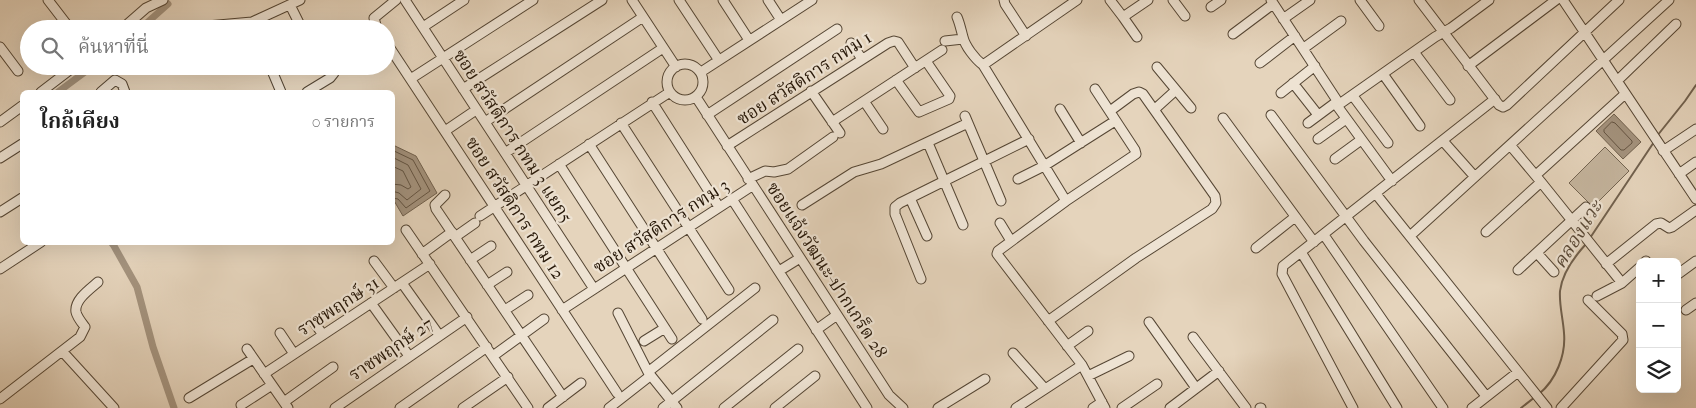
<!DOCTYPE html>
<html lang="th">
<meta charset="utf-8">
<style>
:root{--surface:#fff;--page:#f2f2f2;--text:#222;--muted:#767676;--line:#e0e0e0}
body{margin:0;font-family:"IM FELL French Canon","Noto Serif Thai",serif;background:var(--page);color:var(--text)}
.controls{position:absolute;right:15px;bottom:15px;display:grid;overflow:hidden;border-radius:8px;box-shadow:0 5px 20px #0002}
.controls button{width:45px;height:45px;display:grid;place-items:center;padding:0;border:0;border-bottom:1px solid var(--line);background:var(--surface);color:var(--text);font:25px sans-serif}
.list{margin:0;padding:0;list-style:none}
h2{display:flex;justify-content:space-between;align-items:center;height:65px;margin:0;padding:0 20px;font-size:21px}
h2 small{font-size:16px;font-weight:400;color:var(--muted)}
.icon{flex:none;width:28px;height:28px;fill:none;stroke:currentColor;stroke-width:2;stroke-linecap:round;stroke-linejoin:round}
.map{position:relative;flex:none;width:1696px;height:408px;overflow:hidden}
.search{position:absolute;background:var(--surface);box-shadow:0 5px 20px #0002;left:20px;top:20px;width:375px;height:55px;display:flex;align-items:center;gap:12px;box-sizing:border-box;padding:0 18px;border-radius:28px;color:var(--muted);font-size:19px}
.panel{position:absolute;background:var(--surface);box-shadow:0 5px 20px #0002;left:20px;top:90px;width:375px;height:155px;border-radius:8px}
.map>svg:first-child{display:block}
.green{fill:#c4b49d;stroke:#746552}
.water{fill:#a4937e;stroke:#71614e}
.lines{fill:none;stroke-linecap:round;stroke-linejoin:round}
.shore{stroke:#645442;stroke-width:1}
.stream{stroke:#71614e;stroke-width:2}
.canal{stroke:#a4937e;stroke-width:7}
.minor-casing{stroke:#554634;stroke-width:11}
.minor{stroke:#eee3d3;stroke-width:9}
.labels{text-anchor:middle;stroke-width:4.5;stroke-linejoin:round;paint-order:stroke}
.street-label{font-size:18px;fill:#251607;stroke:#eee3d3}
.water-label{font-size:19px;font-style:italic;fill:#584837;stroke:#eee3d3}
</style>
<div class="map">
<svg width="1696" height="408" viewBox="0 0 1696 408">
<rect width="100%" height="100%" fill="#e5d4bc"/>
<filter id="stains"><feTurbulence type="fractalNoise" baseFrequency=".004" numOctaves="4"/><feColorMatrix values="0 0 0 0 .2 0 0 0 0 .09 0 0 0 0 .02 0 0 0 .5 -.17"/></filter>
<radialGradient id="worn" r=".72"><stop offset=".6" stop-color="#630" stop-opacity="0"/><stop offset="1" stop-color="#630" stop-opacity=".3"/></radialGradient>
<path class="green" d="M1605,147l24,24 -36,36 -24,-24z"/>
<path class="water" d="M1614,114l27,28 -18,17 -27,-28z
M393,145l23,11 21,37 -34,23 -10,-17z"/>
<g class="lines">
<path class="shore" d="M1612,122l3,1 17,18v2l-8,7h-3l-17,-18v-2z
M392,150l21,10 17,31 -24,17 -8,-9 -6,-1
M392,157l16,8 13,24 -14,11 -8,-7 -7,-2
M392,166l11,5 8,16 -3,2 -7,-4 -9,-1"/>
<path class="stream" d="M1657,136l28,-35 11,-16
M1590,238l64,-96
M1539,394c17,-14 27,-39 25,-61 -1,-15 -5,-28 -4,-42 2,-17 15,-35 26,-47
M1521,408l14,-11"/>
<path class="canal" d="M140,29l28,-25
M58,92l35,-26
M111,242l3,4 23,41 16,60 21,61"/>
<g class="minor-casing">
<path id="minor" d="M48,0l20,26
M405,0l189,289
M632,0l44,67
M679,0l39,59
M723,0l26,40
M768,0l13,20
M1004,0l1,4 21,32
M1110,0l13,17 25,-17
M1173,0l12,16
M1271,0l67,102 3,1 94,-66 16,-9 38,-28
M1360,0l19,26
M1419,0l80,105 4,2 4,-2 112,-105
M1563,0l133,199
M290,5l12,24
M1211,7l10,-7
M957,17c3,7 4,13 6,20 2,9 12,22 20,28l83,136
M1123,17l14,20
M1283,19l27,-19
M207,26l45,-4 48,-22
M423,27l41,-27
M122,29l24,-21 17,-8
M377,29l-3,-11 22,-18
M1233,34l40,-30
M945,41l18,-2
M386,42l231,351
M851,43l11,16
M0,47l18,24
M1304,48l37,-27
M1414,52l36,48
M1260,63l35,-27
M667 82a18 18 0 1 1 36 0a18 18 0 1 1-36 0Z
M983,65l94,-65
M270,66l11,26
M1468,66l88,-66
M1157,67l34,41
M701,72l111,-72
M1383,74l37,52
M412,78l121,-78
M896,80l23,32 30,-13 1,-3 -24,-35
M1617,81l59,-57
M1293,83l22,28
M463,89l139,-89
M1095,89l40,61 1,4 -70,47 -68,50 -1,3 85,111 23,43
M811,91l29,42
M41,92l34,-26
M101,92l14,-12 7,4 3,8
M307,92l23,-14 4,-5 -3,-7
M1281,93l34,-27
M1353,96l35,47
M696,97l193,298 14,13
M864,101l19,28
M652,102l67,105
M1060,109l21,34
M1155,109l21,-19
M707,115l130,-86
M1271,115l93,126 122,155
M965,116l36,85
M1223,118l91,124
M0,122l22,-16
M485,122l158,-105
M832,122l110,-72
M621,123l108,167
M1308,123l27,-20 57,78
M445,131l31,-21
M1318,139l28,-20
M1443,141l32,36
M928,143l35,82
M589,144l113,175
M1510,145l31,37 81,101
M727,146l161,-103 6,-2 4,1 17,26
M1663,151l33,-22
M505,153l158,-105
M0,158l22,-14
M1335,159l26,-19
M559,164l113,175
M1679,174l17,-12
M1536,175l89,-81
M748,179l17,-8 9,1 14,-3 45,-32
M1018,179l26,-13 71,-45
M1376,194l171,214
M445,195l-10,10 1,4 127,188
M910,198l17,38
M732,199l135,209
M802,205l52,-33 27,-8 87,-41
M0,212l22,-14
M480,216l190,-124
M1000,223l11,18
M406,230l122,178
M1486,232l55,-50
M1324,235l119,173
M1410,236l259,-236
M455,237l20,-14
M1256,248l39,-31
M1301,252l96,156
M1537,253l17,19
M422,254l30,-22
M470,260l21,-14
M374,261l20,27
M1645,262l1,-1
M1606,264l50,-40 5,-1 8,5 3,-1 24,-17
M0,269l41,-27
M1518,270l68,-63
M779,271l21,-13
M1678,274l18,-13
M921,279l-26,-65v-7l5,-4 129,-64
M402,283l37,52
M487,285l20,-13
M1597,296l25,-13 18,-16
M371,303l38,53
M505,310l23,-15
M562,310l190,-124
M1686,310l10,-7
M618,313l30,59 29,36
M1048,321l88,-63 76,-49 4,-6 -1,-7 -72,-102 -4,-2 -6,2 -23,17
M314,322l9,13
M1149,322l47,66
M816,330l21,-15
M280,333l14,21
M1193,337l53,71
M644,341l21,-13
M1067,346l21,-15
M247,349l41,59
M62,351l52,57
M1013,353l32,36
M493,356l51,-37
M648,372l107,-84
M264,374l166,-110
M1088,376l41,-20
M189,398l64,-39
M0,399l80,-62 5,-10c-3,-4 -8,-10 -9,-15 -2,-12 14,-23 22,-30
M284,402l49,-35
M241,405l31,-20
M335,408l132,-91
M400,408l87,-61
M463,408l45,-31
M548,408l33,-25
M609,408l41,-32
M663,408l110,-88
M724,408l74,-59
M775,408l40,-32
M938,408l47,-29
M1016,408l66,-43
M1093,408l9,-6
M1122,408l35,-24
M1170,408l49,-37
M1260,408h1
M1353,408l-71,-134 1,-8 212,-167
M1472,408l46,-36
M1561,408l62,-68 -1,-6 -34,-34"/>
</g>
<use href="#minor" class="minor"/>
</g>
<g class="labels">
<g class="street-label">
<text transform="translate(804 78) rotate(-33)" y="6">ซอย สวัสดิการ กทม 1</text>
<text transform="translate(513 136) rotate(57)" y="6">ซอย สวัสดิการ กทม 3 แยก5</text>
<text transform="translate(515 208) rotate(57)" y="6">ซอย สวัสดิการ กทม 12</text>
<text transform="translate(661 226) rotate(-33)" y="6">ซอย สวัสดิการ กทม 3</text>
<text transform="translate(827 270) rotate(57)" y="6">ซอยแจ้งวัฒนะ-ปากเกร็ด 28</text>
<text transform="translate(338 306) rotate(-33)" y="6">ราชพฤกษ์ 31</text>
<text transform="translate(391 349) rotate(-34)" y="6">ราชพฤกษ์ 27</text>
</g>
<g class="water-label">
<text transform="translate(1577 234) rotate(-58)" y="7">คลองแวะ</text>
</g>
</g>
<rect width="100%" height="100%" filter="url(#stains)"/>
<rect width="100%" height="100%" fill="url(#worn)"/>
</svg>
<div class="controls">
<button>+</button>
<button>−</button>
<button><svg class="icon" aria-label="layers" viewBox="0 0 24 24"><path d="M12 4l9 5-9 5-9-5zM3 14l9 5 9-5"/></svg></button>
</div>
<div class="search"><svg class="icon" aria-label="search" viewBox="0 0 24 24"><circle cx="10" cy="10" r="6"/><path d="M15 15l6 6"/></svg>ค้นหาที่นี่</div>
<section class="panel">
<h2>ใกล้เคียง<small>0 รายการ</small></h2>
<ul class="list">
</ul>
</section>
</div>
